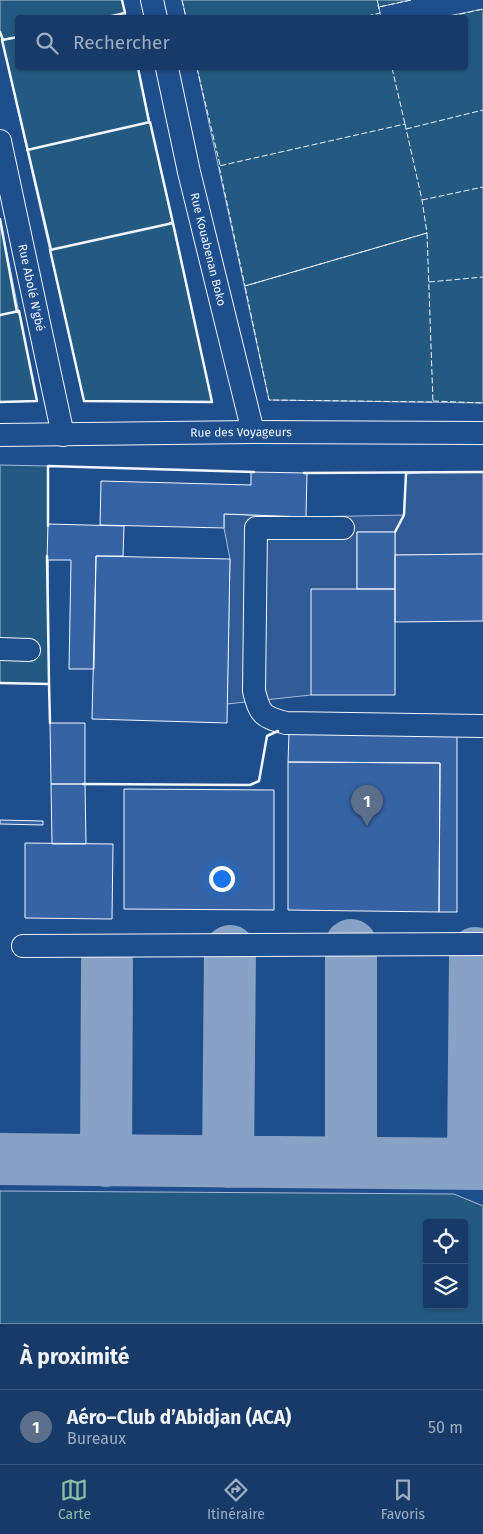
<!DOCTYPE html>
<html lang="fr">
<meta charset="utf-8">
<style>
:root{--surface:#173a69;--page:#244571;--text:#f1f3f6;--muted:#9eadc0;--line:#36547d;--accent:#8abfa5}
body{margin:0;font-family:"Fira Sans",sans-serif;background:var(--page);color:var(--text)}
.controls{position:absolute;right:15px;bottom:15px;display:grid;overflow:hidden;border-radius:5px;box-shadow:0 1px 4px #0004}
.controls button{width:45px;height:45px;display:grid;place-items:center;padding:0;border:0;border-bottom:1px solid var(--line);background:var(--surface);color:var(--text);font:25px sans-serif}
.you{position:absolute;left:221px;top:878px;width:18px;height:18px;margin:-12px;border:4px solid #fff;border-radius:50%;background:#1a73e8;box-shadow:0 0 0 8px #1a73e833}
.badge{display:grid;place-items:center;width:32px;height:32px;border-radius:50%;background:var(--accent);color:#fff;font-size:16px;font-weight:700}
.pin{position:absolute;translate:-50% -41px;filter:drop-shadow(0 1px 2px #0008)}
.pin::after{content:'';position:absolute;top:26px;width:18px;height:15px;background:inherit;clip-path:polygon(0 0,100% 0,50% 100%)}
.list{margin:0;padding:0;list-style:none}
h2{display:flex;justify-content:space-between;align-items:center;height:65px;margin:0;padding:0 20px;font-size:21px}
h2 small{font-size:16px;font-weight:400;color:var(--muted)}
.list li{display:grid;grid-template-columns:32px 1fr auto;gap:15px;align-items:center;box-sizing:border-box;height:75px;padding:0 20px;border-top:1px solid var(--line)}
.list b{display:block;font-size:19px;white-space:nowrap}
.list p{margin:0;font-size:16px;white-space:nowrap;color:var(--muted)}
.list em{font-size:16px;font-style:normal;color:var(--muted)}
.icon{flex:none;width:28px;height:28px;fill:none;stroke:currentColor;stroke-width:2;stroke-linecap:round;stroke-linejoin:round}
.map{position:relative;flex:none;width:483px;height:1324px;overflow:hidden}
.search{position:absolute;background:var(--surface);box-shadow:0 1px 4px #0004;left:15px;right:15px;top:15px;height:55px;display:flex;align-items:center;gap:12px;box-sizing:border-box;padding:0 18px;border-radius:5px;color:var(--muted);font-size:19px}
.sheet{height:140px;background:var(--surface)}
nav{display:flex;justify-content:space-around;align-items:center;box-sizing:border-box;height:70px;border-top:1px solid var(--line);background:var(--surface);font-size:14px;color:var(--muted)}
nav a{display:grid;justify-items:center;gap:2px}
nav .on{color:var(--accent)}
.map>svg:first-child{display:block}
.green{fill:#245a82;stroke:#a8bbd7;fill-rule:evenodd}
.parking{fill:#305b95;stroke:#a8bbd7}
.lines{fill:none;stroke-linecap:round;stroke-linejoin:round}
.taxiway{stroke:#88a2c6;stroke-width:52}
.building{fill:#3563a3;stroke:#f2f6ff}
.minor-casing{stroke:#f2f6ff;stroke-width:24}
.minor{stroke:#1f4e8c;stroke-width:22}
.fence{stroke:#f2f6ff;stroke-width:1;stroke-dasharray:6 2.5;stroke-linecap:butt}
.wall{stroke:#f2f6ff;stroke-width:2.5}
.labels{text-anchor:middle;stroke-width:4;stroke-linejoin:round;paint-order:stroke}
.street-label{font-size:12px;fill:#f2f6ff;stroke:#1f4e8c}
</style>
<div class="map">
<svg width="483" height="1324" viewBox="0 0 483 1324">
<rect width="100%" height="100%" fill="#1f4e8c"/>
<path class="green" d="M0,0h122l4,17 -108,1v50h120l74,334 -128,-1 -84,-369z
M182,0h229l-32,7 2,11 -195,-1z
M483,9v394l-214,-3 -72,-332h269v-50l-23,-1z
M0,219l37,182 -37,1z
M0,465l48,1 1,218 -49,-1z
M0,1191l454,3 29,12v118h-483zM427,1223h37v82h-37z"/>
<path class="parking" d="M432,472h51v82l-88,1v-23h-38v57l-46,106 -84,9 3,-145 -6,-31v-14l82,3 98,-2 2,-41z"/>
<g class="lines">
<path class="taxiway" d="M0,1159l483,5
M106,1161l1,-200
M228,1162l2,-211
M351,1162v-217
M473,1164l2,-211"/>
</g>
<path class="building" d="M251,472l56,1 -1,44 -82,-3v14l-124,-3 1,-44 150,4z
M48,524l76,2 -1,30h-27l-2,113h-25l2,-109h-24z
M357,532h38v57h-38z
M483,554v67l-88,1v-67z
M96,556l134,3 -3,164 -135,-4z
M311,589h84v106h-84z
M50,723h35v61h-34z
M289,733l168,2v177h-18l1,-149 -152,-1z
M288,762l152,1 -1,149 -151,-2z
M51,784h34l1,60h-34z
M124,789l150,1v120l-150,-1z
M0,820l43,1v4l-43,-1z
M25,843l88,1 -1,75 -87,-1z"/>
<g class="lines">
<g class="minor-casing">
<g id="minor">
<path d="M152,0l4,18"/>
<path id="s1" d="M167,68l22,104 64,260"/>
<path id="s2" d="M0,141l63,294"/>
<path id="s3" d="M0,435l253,-3 230,1"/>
<path d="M343,528h-87l-2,163c6,24 9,26 32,32l197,3"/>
<path d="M1,649l28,1"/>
<path d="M23,946l460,-2"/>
</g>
</g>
<use href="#minor" class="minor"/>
<path class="fence" d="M182,0l4,18
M377,0l2,7 32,-7
M359,18l21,-5 -2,-8
M443,18l40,-9
M197,68l23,97
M392,68l13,56 -2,1
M405,124l17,76 5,33 -182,53 -26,-120z
M406,129l77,-19
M422,200l61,-13
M427,233l6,169 -164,-2 -24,-114z
M429,282l54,-5
M433,401l50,2"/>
<path class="wall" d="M103,18l22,-5 -3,-13
M0,32l3,8
M18,37l-16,3 49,210
M138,68l11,54
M27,150l123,-28 23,101h-3
M0,219l17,93
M173,223l39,179 -128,-1 -34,-151z
M0,315l19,-4 18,90 -37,1
M304,473l179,-1
M48,526v-60l206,6
M395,532l9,-17 2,-41
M0,683l49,1 -2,-128
M49,684l1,39
M83,784l167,1 9,-4 8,-45 11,-5"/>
</g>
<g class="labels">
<g class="street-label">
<text dy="4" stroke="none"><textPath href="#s1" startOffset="186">Rue Kouabenan Boko</textPath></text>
<text dy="4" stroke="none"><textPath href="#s2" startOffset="150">Rue Abolé N'gbé</textPath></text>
<text dy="4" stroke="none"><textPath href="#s3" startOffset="241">Rue des Voyageurs</textPath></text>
</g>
</g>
</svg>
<div class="controls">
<button><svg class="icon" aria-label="locate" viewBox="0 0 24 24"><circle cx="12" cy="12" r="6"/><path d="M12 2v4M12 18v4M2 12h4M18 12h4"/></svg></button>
<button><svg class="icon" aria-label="layers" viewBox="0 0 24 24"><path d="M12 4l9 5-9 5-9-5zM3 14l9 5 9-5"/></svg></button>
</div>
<div class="you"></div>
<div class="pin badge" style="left:367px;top:826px;background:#5c6f8a">1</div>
<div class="search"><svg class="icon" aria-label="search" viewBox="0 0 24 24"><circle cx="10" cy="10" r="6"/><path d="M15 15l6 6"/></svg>Rechercher</div>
</div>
<section class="sheet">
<h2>À proximité<small></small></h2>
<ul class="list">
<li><span class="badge" style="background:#5c6f8a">1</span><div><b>Aéro–Club d’Abidjan (ACA)</b><p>Bureaux</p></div><em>50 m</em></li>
</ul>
</section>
<nav>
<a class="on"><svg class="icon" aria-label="map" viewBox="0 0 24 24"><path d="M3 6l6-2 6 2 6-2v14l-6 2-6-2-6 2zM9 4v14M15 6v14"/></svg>Carte</a>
<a><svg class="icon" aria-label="directions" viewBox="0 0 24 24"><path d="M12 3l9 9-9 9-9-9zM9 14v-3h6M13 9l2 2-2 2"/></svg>Itinéraire</a>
<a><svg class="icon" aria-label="saved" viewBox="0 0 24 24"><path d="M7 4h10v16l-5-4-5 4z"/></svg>Favoris</a>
</nav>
